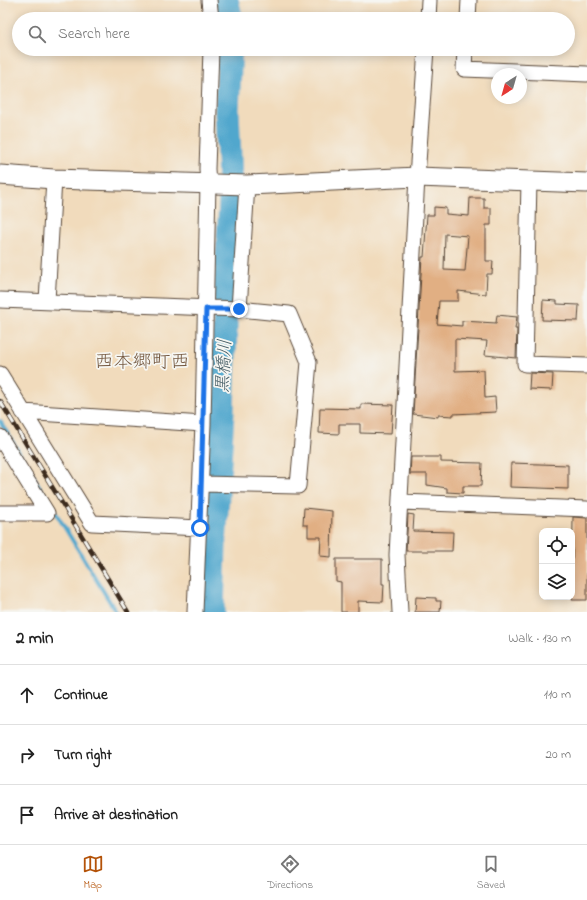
<!DOCTYPE html>
<meta charset="utf-8">
<style>
:root{--surface:#fff;--page:#f6f6f6;--text:#222;--muted:#767676;--line:#e0e0e0;--accent:#b45309}
body{margin:0;font-family:"Indie Flower","Klee One",sans-serif;background:var(--page);color:var(--text)}
.controls{position:absolute;right:12px;bottom:12px;display:grid;overflow:hidden;border-radius:8px;box-shadow:0 2px 10px #0003}
.controls button{width:36px;height:36px;display:grid;place-items:center;padding:0;border:0;border-bottom:1px solid var(--line);background:var(--surface);color:var(--text);font:20px sans-serif}
.compass{position:absolute;left:491px;top:68px;width:36px;height:36px;border-radius:50%;background:var(--surface);box-shadow:0 2px 10px #0003;rotate:217deg}
.stop{position:absolute;width:12px;height:12px;margin:-9px;border:3px solid #1a73e8;border-radius:50%;background:#fff}
.stop.end{background:#1a73e8;border-color:#fff;box-shadow:0 1px 4px #0008}
.list{margin:0;padding:0;list-style:none}
h2{display:flex;justify-content:space-between;align-items:center;height:52px;margin:0;padding:0 16px;font-size:17px}
h2 small{font-size:13px;font-weight:400;color:var(--muted)}
.list li{display:grid;grid-template-columns:26px 1fr auto;gap:12px;align-items:center;box-sizing:border-box;height:60px;padding:0 16px;border-top:1px solid var(--line)}
.list b{display:block;font-size:15px;white-space:nowrap}
.list em{font-size:13px;font-style:normal;color:var(--muted)}
.icon{flex:none;width:22px;height:22px;fill:none;stroke:currentColor;stroke-width:2;stroke-linecap:round;stroke-linejoin:round}
.map{position:relative;flex:none;width:587px;height:612px;overflow:hidden}
.search{position:absolute;background:var(--surface);box-shadow:0 2px 10px #0003;left:12px;right:12px;top:12px;height:44px;display:flex;align-items:center;gap:10px;box-sizing:border-box;padding:0 14px;border-radius:22px;color:var(--muted);font-size:15px}
.sheet{height:232px;background:var(--surface)}
nav{display:flex;justify-content:space-around;align-items:center;box-sizing:border-box;height:56px;border-top:1px solid var(--line);background:var(--surface);font-size:11px;color:var(--muted)}
nav a{display:grid;justify-items:center;gap:2px}
nav .on{color:var(--accent)}
.map>svg:first-child{display:block}
.lines{fill:none;stroke-linecap:round;stroke-linejoin:round}
.stream{stroke:#51a7cd;stroke-width:4}
.river{stroke:#51a7cd;stroke-width:25}
.building{fill:#e1af83;fill-rule:evenodd}
.minor-casing{stroke:#564536;stroke-width:17}
.tertiary-casing{stroke:#564536;stroke-width:21}
.minor{stroke:#fff;stroke-width:15}
.tertiary{stroke:#fff;stroke-width:19}
.rail-casing{stroke:#3b2a1e;stroke-width:4.5}
.rail{stroke:#f6f6f2;stroke-width:3;stroke-dasharray:9;stroke-linecap:butt}
.route{stroke:#1a73e8;stroke-width:5}
.labels{text-anchor:middle;stroke-width:3.5;stroke-linejoin:round;paint-order:stroke}
.water-label{font-size:18px;font-style:italic;fill:#445c64;stroke:#f6f6f2}
.quarter-label{font-size:19px;fill:#755941;stroke:#f6f6f2}
</style>
<div class="map">
<svg width="587" height="612" viewBox="0 0 587 612">
<rect width="100%" height="100%" fill="#f6f6f2"/>
<filter id="ink" filterUnits="userSpaceOnUse"><feTurbulence type="fractalNoise" baseFrequency=".025" numOctaves="2"/><feDisplacementMap in="SourceGraphic" scale="8" xChannelSelector="R" yChannelSelector="G"/><feConvolveMatrix kernelMatrix="1 2 1 2 8 2 1 2 1" color-interpolation-filters="sRGB"/></filter>
<filter id="wash" filterUnits="userSpaceOnUse"><feTurbulence type="fractalNoise" baseFrequency=".012" numOctaves="4" result="noise"/><feDisplacementMap in="SourceGraphic" scale="16" xChannelSelector="R" yChannelSelector="G"/><feGaussianBlur stdDeviation="0.9" result="paint"/><feColorMatrix in="noise" values="0 0 0 0 0 0 0 0 0 0 0 0 0 0 0 0 0 1.4 0 .05"/><feComposite in="paint" operator="in"/></filter>
<g filter="url(#wash)">
<rect width="100%" height="100%" fill="#f1dbbc"/>
<g class="lines">
<path class="stream" d="M0,421l47,78
M51,505l65,107"/>
<path class="river" d="M224,0l3,4 4,15
M212,612l2,-66 8,-133 5,-141 4,-69 -4,-93 3,-61"/>
</g>
<g id="blocks">
<path class="building" d="M470,198h14v10h7v17h-5v36h7l-1,13h-5l-1,20 -28,-3v10h-19l-2,23 25,2v-5l34,2 1,-8 20,2 -2,12h2l-1,29 -31,-3 2,-14 -32,-2v32l29,-1 1,28 10,-1 1,15 -43,2v2l-15,-1v2l-25,-3 9,-157h2l3,-42h7v-8l12,1v6l23,2zM445,234l23,2 -3,35 -21,-1z
M543,300l14,1v3l22,1 -1,16 -36,-1z
M530,373l23,1 -1,16 -23,-1z
M361,404l32,1 -2,29 -31,-1v-9h-21v10l-20,-1 1,-25 41,1z
M411,457h30v5l41,1 -1,23h-18v7l-16,-1v-4l-20,-3v-11h-17z
M511,463l57,2v24l-58,-2z
M304,508l28,3 -1,46 -11,-1 1,-19h-13v-12h-5z
M408,514l6,1 -1,16 40,1 -1,19h-46z
M573,517l14,1v82h-15z
M336,559h46v25h2l-1,18 -25,-1v11h-17v-30l-5,-1z
M416,597l20,1v3h5l-1,11h-25z"/>
</g>
</g>
<g filter="url(#ink)">
<use href="#blocks" fill-opacity="0" stroke="#564536" stroke-width="1"/>
<g class="lines">
<g class="minor-casing">
<path id="minor" d="M209,0l2,19
M428,19l1,-19
M468,19l1,-19
M465,49l-1,20 123,5
M529,181l-4,183 62,2
M0,300l239,9 50,5 20,48 -11,124 -97,-2
M47,301l7,-122
M239,309l8,-124
M0,374l92,149 108,5
M23,412l180,12
M0,437l47,76
M401,502l186,7
M0,513h47
M195,612l8,-188 5,-241 -1,-14 4,-120
M400,612l-3,-57 20,-378 9,-128"/>
</g>
<g class="tertiary-casing">
<path id="tertiary" d="M0,175l54,4 193,6 170,-8 170,6"/>
</g>
<use href="#minor" class="minor"/>
<use href="#tertiary" class="tertiary"/>
<g class="rail-casing">
<path id="rail" d="M0,401l128,211"/>
</g>
<use href="#rail" class="rail"/>
</g>
</g>
<g class="lines" filter="url(#ink)">
<path class="route" d="M200,528l6,-219h33"/>
</g>
<g class="labels">
<g class="water-label">
<text transform="translate(223 366) rotate(-87)" y="6">黒橋川</text>
</g>
<g class="quarter-label">
<text x="142" y="367">西本郷町西</text>
</g>
</g>
</svg>
<div class="controls">
<button><svg class="icon" aria-label="locate" viewBox="0 0 24 24"><circle cx="12" cy="12" r="6"/><path d="M12 2v4M12 18v4M2 12h4M18 12h4"/></svg></button>
<button><svg class="icon" aria-label="layers" viewBox="0 0 24 24"><path d="M12 4l9 5-9 5-9-5zM3 14l9 5 9-5"/></svg></button>
</div>
<svg class="compass" viewBox="-18 -18 36 36"><path d="M0-13l5 13h-10z" fill="#e53935"/><path d="M0 13l5-13h-10z" fill="#767676"/></svg>
<div class="stop" style="left:200px;top:528px"></div>
<div class="stop end" style="left:239px;top:309px"></div>
<div class="search"><svg class="icon" aria-label="search" viewBox="0 0 24 24"><circle cx="10" cy="10" r="6"/><path d="M15 15l6 6"/></svg>Search here</div>
</div>
<section class="sheet">
<h2>2 min<small>Walk · 130 m</small></h2>
<ul class="list">
<li><svg class="icon" aria-label="ahead" viewBox="0 0 24 24"><path d="M12 20V5M6 11l6-6 6 6"/></svg><div><b>Continue</b></div><em>110 m</em></li>
<li><svg class="icon" aria-label="right" viewBox="0 0 24 24"><path d="M7 20v-9h11M14 6l5 5-5 5"/></svg><div><b>Turn right</b></div><em>20 m</em></li>
<li><svg class="icon" aria-label="arrive" viewBox="0 0 24 24"><path d="M6 21V4h12l-3 4 3 4H6"/></svg><div><b>Arrive at destination</b></div></li>
</ul>
</section>
<nav>
<a class="on"><svg class="icon" aria-label="map" viewBox="0 0 24 24"><path d="M3 6l6-2 6 2 6-2v14l-6 2-6-2-6 2zM9 4v14M15 6v14"/></svg>Map</a>
<a><svg class="icon" aria-label="directions" viewBox="0 0 24 24"><path d="M12 3l9 9-9 9-9-9zM9 14v-3h6M13 9l2 2-2 2"/></svg>Directions</a>
<a><svg class="icon" aria-label="saved" viewBox="0 0 24 24"><path d="M7 4h10v16l-5-4-5 4z"/></svg>Saved</a>
</nav>
